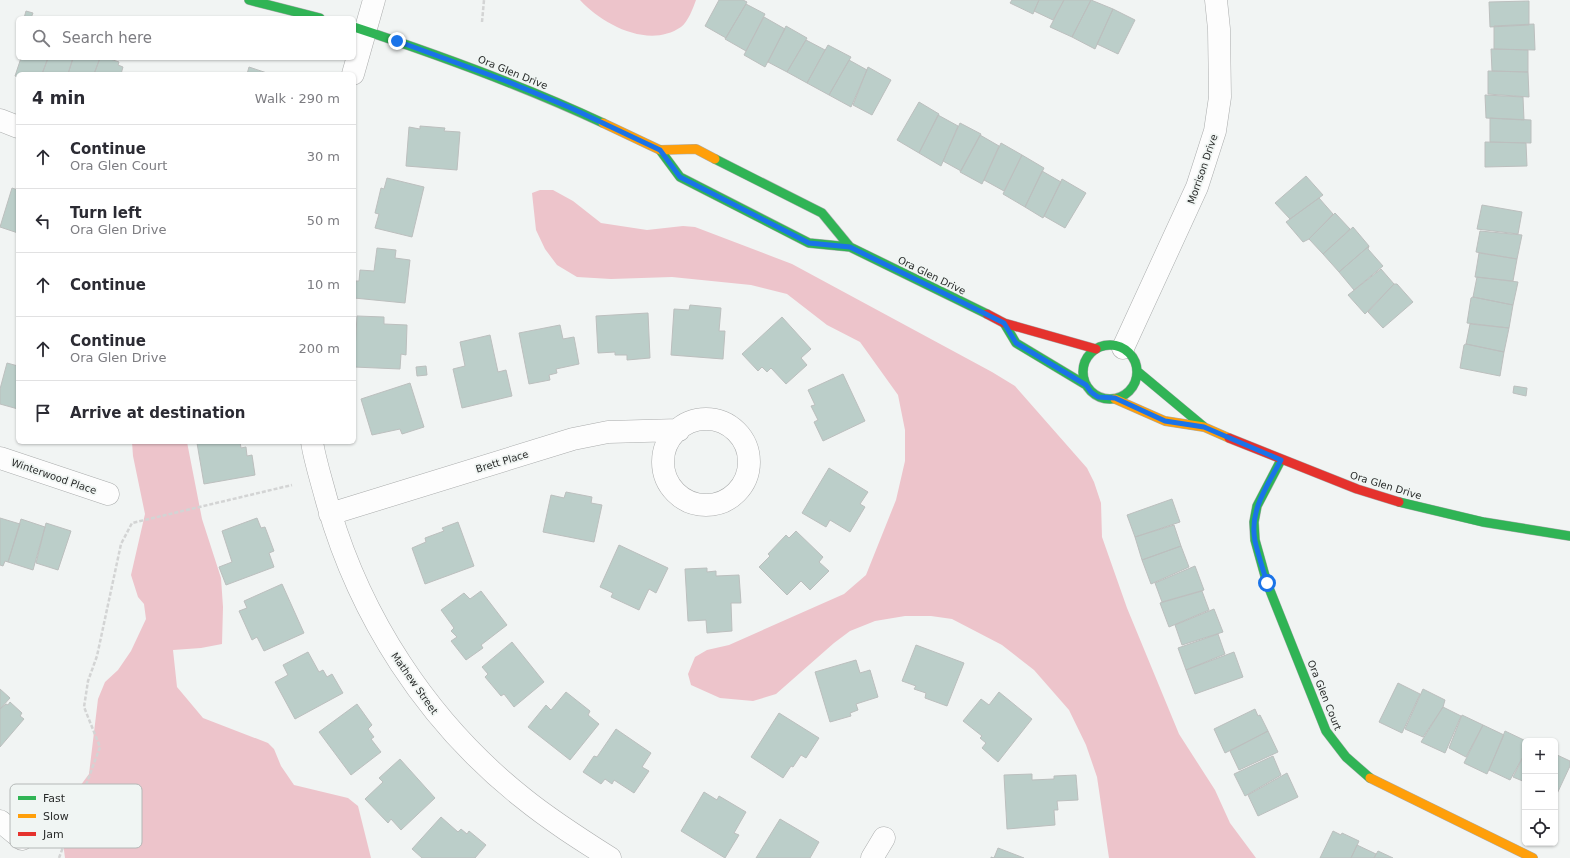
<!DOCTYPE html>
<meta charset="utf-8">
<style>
:root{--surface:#fff;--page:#f7f7f7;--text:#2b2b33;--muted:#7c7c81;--line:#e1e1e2}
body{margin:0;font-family:"DejaVu Sans",sans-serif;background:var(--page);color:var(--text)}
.controls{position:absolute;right:12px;bottom:12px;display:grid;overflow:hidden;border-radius:6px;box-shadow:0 1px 3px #0004}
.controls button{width:36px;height:36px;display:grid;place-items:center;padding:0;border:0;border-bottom:1px solid var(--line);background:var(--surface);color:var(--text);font:20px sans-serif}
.stop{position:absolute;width:12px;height:12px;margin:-9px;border:3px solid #1a73e8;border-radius:50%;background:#fff}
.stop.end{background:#1a73e8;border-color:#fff;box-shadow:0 1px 4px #0008}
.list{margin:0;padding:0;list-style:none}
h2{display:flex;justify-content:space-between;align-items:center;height:52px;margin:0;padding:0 16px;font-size:17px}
h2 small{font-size:13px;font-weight:400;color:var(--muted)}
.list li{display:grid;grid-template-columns:26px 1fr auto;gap:12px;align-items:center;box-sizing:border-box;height:64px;padding:0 16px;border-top:1px solid var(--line)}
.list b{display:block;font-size:15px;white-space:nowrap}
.list p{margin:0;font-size:13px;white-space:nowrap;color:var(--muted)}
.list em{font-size:13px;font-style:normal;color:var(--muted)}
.icon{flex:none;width:22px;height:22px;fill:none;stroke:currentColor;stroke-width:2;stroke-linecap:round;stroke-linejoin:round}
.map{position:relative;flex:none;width:1570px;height:858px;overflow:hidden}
.search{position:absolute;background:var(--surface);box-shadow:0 1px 3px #0004;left:16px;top:16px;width:340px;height:44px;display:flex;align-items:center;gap:10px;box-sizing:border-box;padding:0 14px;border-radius:6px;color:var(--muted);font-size:15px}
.panel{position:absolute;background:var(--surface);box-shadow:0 1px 3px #0004;left:16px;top:72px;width:340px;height:372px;border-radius:6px}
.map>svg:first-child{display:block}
.forest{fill:#edc4cb}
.building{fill:#bbcec9;stroke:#bcbfbe}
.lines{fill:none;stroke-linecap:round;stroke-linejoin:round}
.street-casing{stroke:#aaacac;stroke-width:23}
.fast-casing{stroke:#aaacac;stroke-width:10}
.slow-casing{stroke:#aaacac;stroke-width:10}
.jam-casing{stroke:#aaacac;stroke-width:10}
.path{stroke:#d3d4d4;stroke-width:2.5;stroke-dasharray:4 2;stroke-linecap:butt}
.street{stroke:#fdfdfd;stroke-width:22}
.fast{stroke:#30b455;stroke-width:9}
.slow{stroke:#ff9f0a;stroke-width:9}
.jam{stroke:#e5322d;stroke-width:9}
.route{stroke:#1a73e8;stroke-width:5}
.labels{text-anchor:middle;stroke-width:3.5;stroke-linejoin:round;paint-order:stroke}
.street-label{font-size:10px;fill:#292b2a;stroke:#f0f5f3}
.key{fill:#f0f5f3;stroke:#b4b8b7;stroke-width:1}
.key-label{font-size:11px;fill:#292b2a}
</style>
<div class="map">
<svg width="1570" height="858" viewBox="0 0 1570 858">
<rect width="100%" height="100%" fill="#f1f4f3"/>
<path class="forest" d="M580,0h116c-3,8 -8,22 -15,27 -32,22 -78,-2 -101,-27z
M540,190h13l20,11 28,22 46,7 36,-4 12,1 97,37 200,108 23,14 72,82 7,14 7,21 1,34 25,71 52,126 36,56 15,33 26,35h-147l-12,-81 -11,-32 -17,-35 -35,-40 -32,-25 -50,-26 -21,-3h-26l-30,5 -25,10 -16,12 -58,51 -23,7 -33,-3 -29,-13 -3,-11 7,-17 12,-7 22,-5 115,-51 22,-19 30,-75 9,-39v-31l-7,-35 -38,-53 -33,-17 -40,-31 -36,-9 -79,-8 -61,2 -34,-2 -20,-12 -12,-16 -9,-19 -4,-37z
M132,442h55l15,77 19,59 2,29 -1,37 -21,4 -28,2 4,37 26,31 65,25 6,6 7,17 13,19 54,13 10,8 13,52h-306l-4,-31 2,-18 26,-35 9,-75 7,-17 13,-12 13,-19 15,-32 -2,-15 -6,-7 -7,-22 14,-61 -12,-58z"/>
<path class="building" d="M719,0h24l4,2 -21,36 -21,-12z
M1012,0h27l-6,14 -23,-11z
M1039,0h25l-11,20 -19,-9z
M1064,0h27l-19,37 -22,-10z
M1091,0l22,9 -18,40 -23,-12z
M1529,1v24l-39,2 -1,-25z
M746,4l19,10 -19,37 -21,-12z
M1113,9l22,11 -17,34 -21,-10z
M26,11l7,2 -2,5h-7z
M764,17l21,12 -20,38 -21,-12z
M1534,24l1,26 -41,-1v-23z
M786,26l21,12 -20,34 -19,-10z
M806,40l19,10 -18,33 -20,-11z
M828,45l23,12 -22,38 -22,-12z
M1491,49l37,1v22l-36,-1z
M21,58h27l-6,16h-24v3l-3,-1z
M48,58h25l-5,16h-26z
M73,58h27l-6,16h-26z
M100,58h7l12,4 -1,3 5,2 -2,7h-27z
M849,60l18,10 -16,37 -22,-12z
M249,67l21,7h-23z
M868,67l23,13 -19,35 -19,-10z
M1488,71l40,1 1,25 -41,-3z
M1485,95l38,2 1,23 -38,-2z
M919,102l20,12 -20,39 -22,-13z
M938,115l20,11 -17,40 -22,-13z
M1490,118l41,2v23l-41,-1z
M960,123l21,11 -20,37 -18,-10z
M420,126l25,2 -1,3 16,1 -3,38 -51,-4 3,-39 11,2z
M980,135l19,11 -17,38 -22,-12z
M1485,142l41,1 1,23 -42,1z
M1001,143l21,12 -18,36 -20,-11z
M1022,155l22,13 -19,39 -22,-13z
M1042,171l19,11 -18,36 -18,-11z
M1306,176l17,19 -33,24 -15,-16z
M387,178l37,9 -12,50 -37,-9 4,-14 -4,-1 6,-25 3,1z
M1062,179l24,14 -21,35 -21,-12z
M12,188l6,2v43l-18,-6z
M1319,198l14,16 -24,25 -6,3 -17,-20z
M1482,205l40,7 -4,22 -41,-5z
M1335,213l15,16 -27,25 -14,-15z
M1353,227l16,19 -30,26 -16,-18z
M1480,231l42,4 -5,24 -41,-7z
M1369,246l-1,3 15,17 -29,24 -15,-18z
M377,248l19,2 -1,8 15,2 -5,43 -51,-5 2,-17h3l1,-11 14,1z
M1479,253l38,6 -4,22 -38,-4z
M1381,269l13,15 -29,30 -17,-19z
M1477,277l41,5 -5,23 -40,-8z
M1394,284h3l16,18 -30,26 -15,-16z
M1473,297l40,8 -4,23 -42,-5 4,-25z
M690,305l31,3 -2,23h6l-2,28 -52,-4 3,-46 15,1z
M648,313l2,45 -23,2v-5h-12v-3l-17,1 -2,-37z
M357,316l27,1v7l23,1 -1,30 -5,-1 -1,15 -46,-2z
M782,317l29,32 -10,9 6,7 -21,19 -15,-16 -4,4 -5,-5 -4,4 -16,-17z
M1470,324l39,4 -5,24 -38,-8z
M560,325l3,14 11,-2 5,27 -23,5 1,4 -8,2 1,5 -21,4 -10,-51z
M490,335l8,37 8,-2 6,26 -50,12 -9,-39 12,-3 -5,-24z
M1466,344l38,8 -4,24 -40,-8 4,-23z
M7,363l11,3v43l-18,-5v-15z
M426,366l1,9 -10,1 -1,-9z
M843,374l22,47 -42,20 -9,-19 4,-2 -7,-14 4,-1 -7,-15z
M410,383l14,44 -22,7 -2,-5 -28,6 -11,-36z
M1514,386l13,2 -1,8 -13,-3z
M202,442h38l1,6 5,-1 1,9 5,-1 3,20 -51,9 -7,-41z
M829,468l39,24 -8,12 5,3 -15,25 -20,-12 -4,7 -24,-14z
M566,492l26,5 -1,6 11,2 -8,37 -51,-10 8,-37 13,3z
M1172,499l8,23 -45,15 -8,-22z
M0,518l20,6 -12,38 -3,-1 -2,5 -3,-1z
M257,518l4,10 4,-1 9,24 -5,2 5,14 -48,18 -7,-18 13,-5 -10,-31z
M21,519l24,8 -12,43 -25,-8z
M458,522l16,44 -49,18 -13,-36 14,-6 -1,-4 19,-7 -2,-3z
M46,523l25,8 -13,39 -22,-7z
M1174,525l7,21 -39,14 -7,-23z
M796,531l27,26 -4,5 10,9 -19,19 -9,-9 -14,14 -28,-28 11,-11 -2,-2 18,-19 3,3z
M619,545l49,23 -12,25 -7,-4 -10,21 -28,-13 2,-4 -13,-6z
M1181,546l8,21 -38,17 -9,-24z
M1195,566l9,24 -42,12 -7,-19z
M707,568v4l9,-1v5l23,-1 2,28h-10l1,28 -25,2 -1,-13 -18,1 -3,-52z
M282,584l22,49 -40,18 -7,-14 -5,3 -13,-29 8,-3 -3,-7z
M481,591l26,34 -26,20 2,3 -17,12 -15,-19 6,-4 -6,-6 3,-3 -13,-18 23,-17 6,6z
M1202,591l7,19 -40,17 -9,-24z
M1214,609l9,23 -41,13 -7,-20z
M1218,634l7,20 -39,16 -8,-22z
M512,642l32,40 -30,25 -10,-13 -3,2 -16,-19 3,-3 -6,-7z
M916,645l48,18 -17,43 -22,-8 1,-5 -12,-4 2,-3 -14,-5z
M308,652l11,20 4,-2 4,7 5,-3 11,19 -48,26 -20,-37 13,-7 -5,-10z
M1234,652l9,25 -48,17 -9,-24z
M856,660l4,13 10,-3 8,27 -22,7 2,6 -8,3 1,3 -21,6 -15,-50z
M1398,683l22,11 -18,39 -23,-11z
M0,689l10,9 -10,11z
M1423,689l22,11 -2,7 -20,30 -18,-8z
M566,692l24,19 -2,4 11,9 -29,36 -42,-33 18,-22 5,5z
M999,692l33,27 -34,43 -16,-14 4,-5 -6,-5 2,-2 -19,-15 18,-22 8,6z
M10,702l12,11 -2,3 4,3 -24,28v-38l6,-5 2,1z
M357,704l15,21 -4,4 6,8 -3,2 10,13 -30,23 -32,-43z
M1443,707l18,9 -16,37 -24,-11z
M1255,709l3,7 2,-1 8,16 -43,22 -11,-24z
M779,713l40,25 -13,20 -5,-3 -8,12 -2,-1 -8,12 -32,-21z
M1462,715l21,10 -17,32 -17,-9z
M1483,725l21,10 -17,39 -23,-11z
M616,729l35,24 -9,14 7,4 -15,22 -20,-13 -2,4 -7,-5 -4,5 -18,-12 11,-16 3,1z
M1268,731l10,21 -39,18 -9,-19z
M1505,731l21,10 -1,12 -15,27 -21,-10z
M1525,753v29l-12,-5z
M1555,754l15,7v5l-15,32z
M1273,756l8,19 -36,21 -11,-22z
M400,759l35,39 -34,32 -10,-11 -3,4 -23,-24 18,-17 -4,-4z
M1287,773l11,24 -40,19 -10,-21z
M1032,774v6l22,-1v-3l22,-1 2,25 -21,1 1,9h-4l1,15 -48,4 -3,-54z
M704,792l13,8 2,-4 27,16 -12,21 5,2 -14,23 -44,-27z
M441,817l17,15 3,-3 6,5 2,-3 17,14 -11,13h-53l-10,-9z
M780,819l39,23 -9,16h-54z
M1333,831l8,4 1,-2 17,8 -8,17h-31z
M1357,845l19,9 -2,4h-23z
M998,848l26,10h-33v-1l3,1z
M1378,851l15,7h-19z"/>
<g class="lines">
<g class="street-casing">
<path id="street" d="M353,74l21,-74
M0,120l18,7
M1123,348l74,-161 18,-56 5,-34 -1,-68 -3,-29
M663 462a43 43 0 1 1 86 0a43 43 0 1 1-86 0Z
M312,442c3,19 9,37 14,56 32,117 101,224 197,300 27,22 57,41 87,60
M0,458l108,36
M330,514l243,-75 35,-7 71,-2
M0,821l22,18
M872,858l12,-20"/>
</g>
<g class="fast-casing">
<path id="fast" d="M249,0l71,18
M354,27c85,28 168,58 249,96
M660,150l20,27 129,66 41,4 137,67
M715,159l107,54 28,34
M1004,323l12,20 70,42
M1083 372a27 27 0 1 1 54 0a27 27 0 1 1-54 0Z
M1137,371l66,55
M1281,460l-24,46 -3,16 1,18 12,43 59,148 20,26 24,21
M1399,502l84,20 87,14"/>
</g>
<g class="slow-casing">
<path id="slow" d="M603,123l57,27 36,-1 19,10
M1115,399l50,22 39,6 25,11
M1370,778l163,80"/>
</g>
<g class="jam-casing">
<path id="jam" d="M987,314l17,9 92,26
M1229,438l128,51 42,13"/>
</g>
<path class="path" d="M482,22l2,-22
M59,858l41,-111 -16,-40 4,-26 9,-25 24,-112 11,-21 160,-38"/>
<use href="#street" class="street"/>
<use href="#fast" class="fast"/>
<use href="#slow" class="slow"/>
<use href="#jam" class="jam"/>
</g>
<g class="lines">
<path class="route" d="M397,41l109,40 65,27 89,42 20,27 129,66 41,4 154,76 12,20 70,42 5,7 7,5 17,1 50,23 39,6 77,33c-14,26 -32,51 -26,81 3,14 8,28 12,42"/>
</g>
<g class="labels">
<g class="street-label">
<text transform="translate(513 72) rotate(22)" y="4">Ora Glen Drive</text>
<text transform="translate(1202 169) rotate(-71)" y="4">Morrison Drive</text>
<text transform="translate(932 275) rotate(26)" y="4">Ora Glen Drive</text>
<text transform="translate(502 461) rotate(-17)" y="4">Brett Place</text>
<text transform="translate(54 476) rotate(19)" y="4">Winterwood Place</text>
<text transform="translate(1386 485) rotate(17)" y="4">Ora Glen Drive</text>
<text transform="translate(415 683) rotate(55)" y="4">Mathew Street</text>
<text transform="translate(1325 695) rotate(68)" y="4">Ora Glen Court</text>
</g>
</g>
<rect x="10" y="784" width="132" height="64" rx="6" class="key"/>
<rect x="18" y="796" width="18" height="4" fill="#30b455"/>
<rect x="18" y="814" width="18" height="4" fill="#ff9f0a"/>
<rect x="18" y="832" width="18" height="4" fill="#e5322d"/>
<g class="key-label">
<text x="43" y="802">Fast</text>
<text x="43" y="820">Slow</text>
<text x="43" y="838">Jam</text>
</g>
</svg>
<div class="controls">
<button>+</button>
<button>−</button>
<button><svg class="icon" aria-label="locate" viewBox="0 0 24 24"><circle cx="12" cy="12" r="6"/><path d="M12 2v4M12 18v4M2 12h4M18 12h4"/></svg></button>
</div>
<div class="stop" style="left:1267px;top:583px"></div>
<div class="stop end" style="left:397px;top:41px"></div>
<div class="search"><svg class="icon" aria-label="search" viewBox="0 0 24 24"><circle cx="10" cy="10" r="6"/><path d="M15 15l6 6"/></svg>Search here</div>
<section class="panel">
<h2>4 min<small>Walk · 290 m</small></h2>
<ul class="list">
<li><svg class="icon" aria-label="ahead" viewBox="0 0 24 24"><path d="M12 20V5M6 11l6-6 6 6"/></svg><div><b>Continue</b><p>Ora Glen Court</p></div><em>30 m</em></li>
<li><svg class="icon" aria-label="left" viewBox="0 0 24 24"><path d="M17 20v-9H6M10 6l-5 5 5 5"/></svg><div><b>Turn left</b><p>Ora Glen Drive</p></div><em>50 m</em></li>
<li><svg class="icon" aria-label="ahead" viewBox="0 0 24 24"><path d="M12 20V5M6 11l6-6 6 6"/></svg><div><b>Continue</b></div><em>10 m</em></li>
<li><svg class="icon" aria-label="ahead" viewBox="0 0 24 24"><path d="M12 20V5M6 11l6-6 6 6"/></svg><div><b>Continue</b><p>Ora Glen Drive</p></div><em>200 m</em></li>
<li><svg class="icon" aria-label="arrive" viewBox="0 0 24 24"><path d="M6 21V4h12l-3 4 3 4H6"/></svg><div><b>Arrive at destination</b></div></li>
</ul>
</section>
</div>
